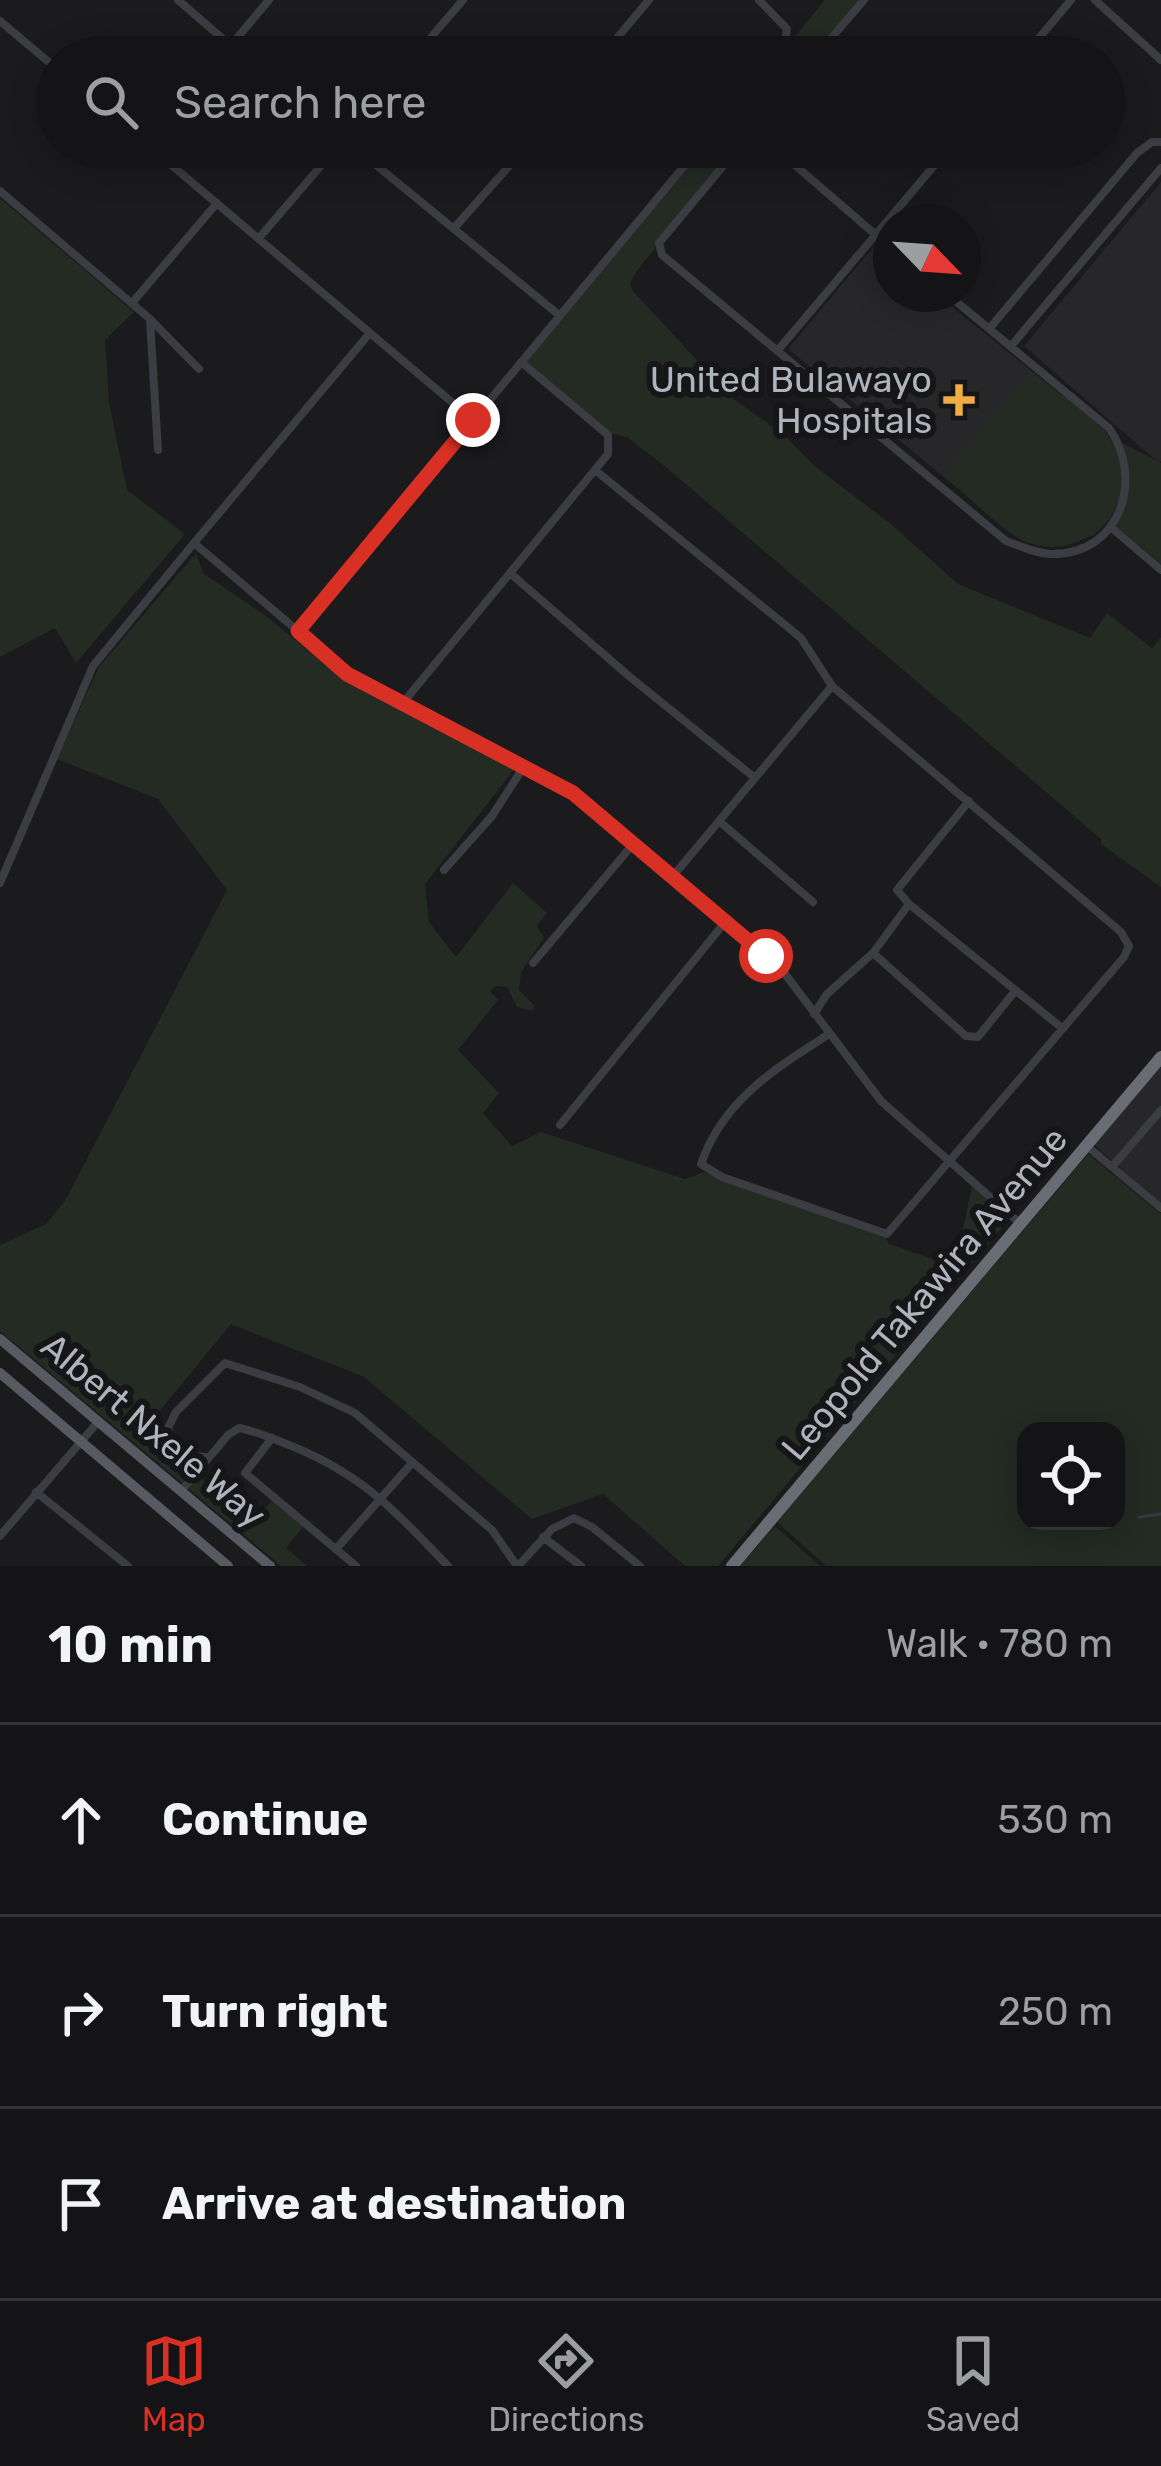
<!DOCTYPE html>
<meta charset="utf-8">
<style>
:root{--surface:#141416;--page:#1d1d1f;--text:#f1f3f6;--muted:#9d9ea1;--line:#333335;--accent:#d93025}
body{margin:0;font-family:Rubik,sans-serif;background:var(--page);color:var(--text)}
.controls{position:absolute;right:36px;bottom:36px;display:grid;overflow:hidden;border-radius:24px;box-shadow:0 6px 30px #0003}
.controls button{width:108px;height:108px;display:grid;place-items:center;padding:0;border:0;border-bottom:3px solid var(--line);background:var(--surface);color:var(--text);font:60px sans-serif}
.compass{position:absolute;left:873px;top:204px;width:108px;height:108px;border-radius:50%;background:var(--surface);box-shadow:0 6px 30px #0003;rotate:115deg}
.stop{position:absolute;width:36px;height:36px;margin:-27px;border:9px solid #d93025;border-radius:50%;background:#fff}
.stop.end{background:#d93025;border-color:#fff;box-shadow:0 3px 12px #0008}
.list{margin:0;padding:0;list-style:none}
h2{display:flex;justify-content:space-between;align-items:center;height:156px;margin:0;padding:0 48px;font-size:51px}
h2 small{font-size:39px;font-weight:400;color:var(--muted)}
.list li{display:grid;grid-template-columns:78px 1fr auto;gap:36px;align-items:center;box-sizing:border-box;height:192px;padding:0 48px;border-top:3px solid var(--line)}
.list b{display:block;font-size:45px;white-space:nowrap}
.list em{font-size:39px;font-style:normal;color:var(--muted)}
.icon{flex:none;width:66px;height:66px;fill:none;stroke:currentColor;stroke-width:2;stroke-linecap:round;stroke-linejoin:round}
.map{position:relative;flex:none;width:1161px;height:1566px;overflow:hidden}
.search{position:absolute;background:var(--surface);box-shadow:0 6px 30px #0003;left:36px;right:36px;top:36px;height:132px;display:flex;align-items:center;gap:30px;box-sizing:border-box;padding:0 42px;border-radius:66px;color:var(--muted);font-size:45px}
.sheet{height:732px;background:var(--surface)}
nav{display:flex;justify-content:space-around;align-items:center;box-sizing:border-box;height:168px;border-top:3px solid var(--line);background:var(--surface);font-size:33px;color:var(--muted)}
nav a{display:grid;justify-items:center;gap:6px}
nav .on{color:var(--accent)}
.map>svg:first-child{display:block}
.built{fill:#27272a}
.green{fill:#232b23;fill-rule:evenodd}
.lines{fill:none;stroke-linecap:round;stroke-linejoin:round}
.stream{stroke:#313b41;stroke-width:3}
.minor{stroke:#3c3d42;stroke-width:8}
.major{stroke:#585a61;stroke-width:10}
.highway{stroke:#686c73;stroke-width:12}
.route{stroke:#d93025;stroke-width:15}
.poi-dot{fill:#efac41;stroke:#161618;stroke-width:4.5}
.labels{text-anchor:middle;stroke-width:12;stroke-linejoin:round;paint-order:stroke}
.poi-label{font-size:36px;fill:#aeb3bc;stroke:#161618;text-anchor:end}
.street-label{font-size:36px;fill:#aeb3bc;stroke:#161618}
</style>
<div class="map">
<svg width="1161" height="1566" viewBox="0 0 1161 1566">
<rect width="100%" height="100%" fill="#1b1b1d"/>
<path class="built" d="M1161,182v279l-2,2 -135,-117z
M875,245l16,12v37h45l168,135 13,21 6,23 -2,23 -10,22 -17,17 -32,12 -40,-6 -234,-192z
M1161,1063v141l-69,-61z"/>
<path class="green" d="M825,0h36l-49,57h-34z
M702,147h34l-100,125 -6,11 2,7 100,108 51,36 34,34 74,56 67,60 132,54 17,-25 45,35 9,-11v250l-60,-43v-5l-434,-371 -40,-31 -18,-4 -84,-72z
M0,198l134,114 -29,28 4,62 18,88 58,44 -109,129 -21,-35 -55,29z
M1030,372c28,22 74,46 87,81 22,57 -39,114 -95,87 -22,-11 -58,-48 -79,-64z
M1122,443l39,20v101l-45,-38c12,-29 17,-54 6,-83z
M196,553l7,20 63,43 77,63 173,88 -91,117 4,38 27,35 57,-74 34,30 -10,13 7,12 -23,34 -2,18 15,15 -1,6 -16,-4 -10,-20 -11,-1 -6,5 8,9 -40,50 41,43 -16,20 29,33 29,-14 144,47 19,-7 181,64 4,8 50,17 23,-28 10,-47 27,25 3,17 -284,338h-33l-82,-72 -71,25 -168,-142 -133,-53 -88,107 111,91 19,-23 32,26 -19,23 21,18h-26l-281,-235v-86l46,-21 19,-23 162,-311 -69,-91 -101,-40 42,-92z
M1088,1154l73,60v352h-335l-49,-44zM1026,1431h90v90h-90z
M775,1526l45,40h-80z"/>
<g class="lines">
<path class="stream" d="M1139,1517l22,-3"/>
<path class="minor" d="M178,0l52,45
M759,0l28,29 -3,18 -8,10
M1095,0l66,60
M0,21l57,48
M221,57l48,-57
M414,57l49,-57
M601,57l48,-57
M815,57l49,-57
M1023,57l48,-57
M150,147l323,273
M354,147l205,168
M739,147l-80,96 3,12 344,286c14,5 31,13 46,13 70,0 92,-76 57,-126l-162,-134
M774,147l117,101
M0,191l150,128 49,50
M455,227l71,-80
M259,238l78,-91
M132,303l85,-100
M150,320l8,130
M989,329l148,-176 15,-11h9
M369,334l-175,209 104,88 402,-484
M1011,346l150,-178
M778,350l172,-203
M595,470l206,168 31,48 289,246 8,14 -5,11 -237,277 -165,-57 -21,-13c22,-64 75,-96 128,-130
M1113,529l48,41
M510,573l120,104 125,101
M298,631l49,43 231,123 204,173 99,131 141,124
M402,704l206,-250v-19l-87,-73
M969,801l-72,89 12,14 153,124
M719,821l94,81
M444,870l48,-54 31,-48
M673,876l159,-190
M0,883l93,-217 101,-123
M909,904l-36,49 93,83 12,1 37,-46
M533,963l101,-120
M814,1014l13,-20 46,-41
M560,1125l166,-204
M1088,1147l73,61
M1112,1167l49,-57
M272,1438l-27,35 111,93
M209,1457c-21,1 -36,-9 -41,-29l8,-16 49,-49 75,24 55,26 137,117 25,36
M181,1491l47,-56 11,-7c16,3 30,9 45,15 76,29 109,66 164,123
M36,1492l92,74
M0,1536l97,-113
M543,1537l38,29
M336,1549l76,-86
M518,1566l34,-37 22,-11 18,9 48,39"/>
<path class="major" d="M0,1339l270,227
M0,1373l228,193"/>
<path class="highway" d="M732,1566l429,-509"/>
</g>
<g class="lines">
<path class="route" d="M473,420l-175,211 49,43 226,119 193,163"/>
</g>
<path class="poi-dot" d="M953 382h12v12h12v12h-12v12h-12v-12h-12v-12h12z"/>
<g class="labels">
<g class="poi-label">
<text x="932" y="392">United Bulawayo<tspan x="932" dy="41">Hospitals</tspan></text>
</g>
<g class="street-label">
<text transform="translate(924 1293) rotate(-50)" y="13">Leopold Takawira Avenue</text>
<text transform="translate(154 1430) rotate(40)" y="13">Albert Nxele Way</text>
</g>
</g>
</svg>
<div class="controls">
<button><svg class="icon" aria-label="locate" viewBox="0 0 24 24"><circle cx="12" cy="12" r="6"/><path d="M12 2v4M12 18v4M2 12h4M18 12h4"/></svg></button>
</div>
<svg class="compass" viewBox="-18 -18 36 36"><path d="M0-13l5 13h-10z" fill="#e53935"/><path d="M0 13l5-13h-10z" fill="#9d9ea1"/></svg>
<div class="stop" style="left:766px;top:956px"></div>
<div class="stop end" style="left:473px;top:420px"></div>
<div class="search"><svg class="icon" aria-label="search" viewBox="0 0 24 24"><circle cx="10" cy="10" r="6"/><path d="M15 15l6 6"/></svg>Search here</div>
</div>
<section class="sheet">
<h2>10 min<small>Walk · 780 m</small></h2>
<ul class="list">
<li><svg class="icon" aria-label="ahead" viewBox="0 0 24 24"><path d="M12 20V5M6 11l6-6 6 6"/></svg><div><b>Continue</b></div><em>530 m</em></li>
<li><svg class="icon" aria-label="right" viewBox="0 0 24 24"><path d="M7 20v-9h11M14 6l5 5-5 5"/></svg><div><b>Turn right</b></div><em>250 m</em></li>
<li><svg class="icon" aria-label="arrive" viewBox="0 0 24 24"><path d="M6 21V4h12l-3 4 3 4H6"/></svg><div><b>Arrive at destination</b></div></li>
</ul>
</section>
<nav>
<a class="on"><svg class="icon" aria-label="map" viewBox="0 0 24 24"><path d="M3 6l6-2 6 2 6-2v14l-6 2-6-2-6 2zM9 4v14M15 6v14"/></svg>Map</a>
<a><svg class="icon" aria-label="directions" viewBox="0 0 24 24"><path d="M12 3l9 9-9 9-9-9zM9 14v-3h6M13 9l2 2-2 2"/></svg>Directions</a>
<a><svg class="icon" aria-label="saved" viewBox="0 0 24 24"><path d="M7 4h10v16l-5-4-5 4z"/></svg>Saved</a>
</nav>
